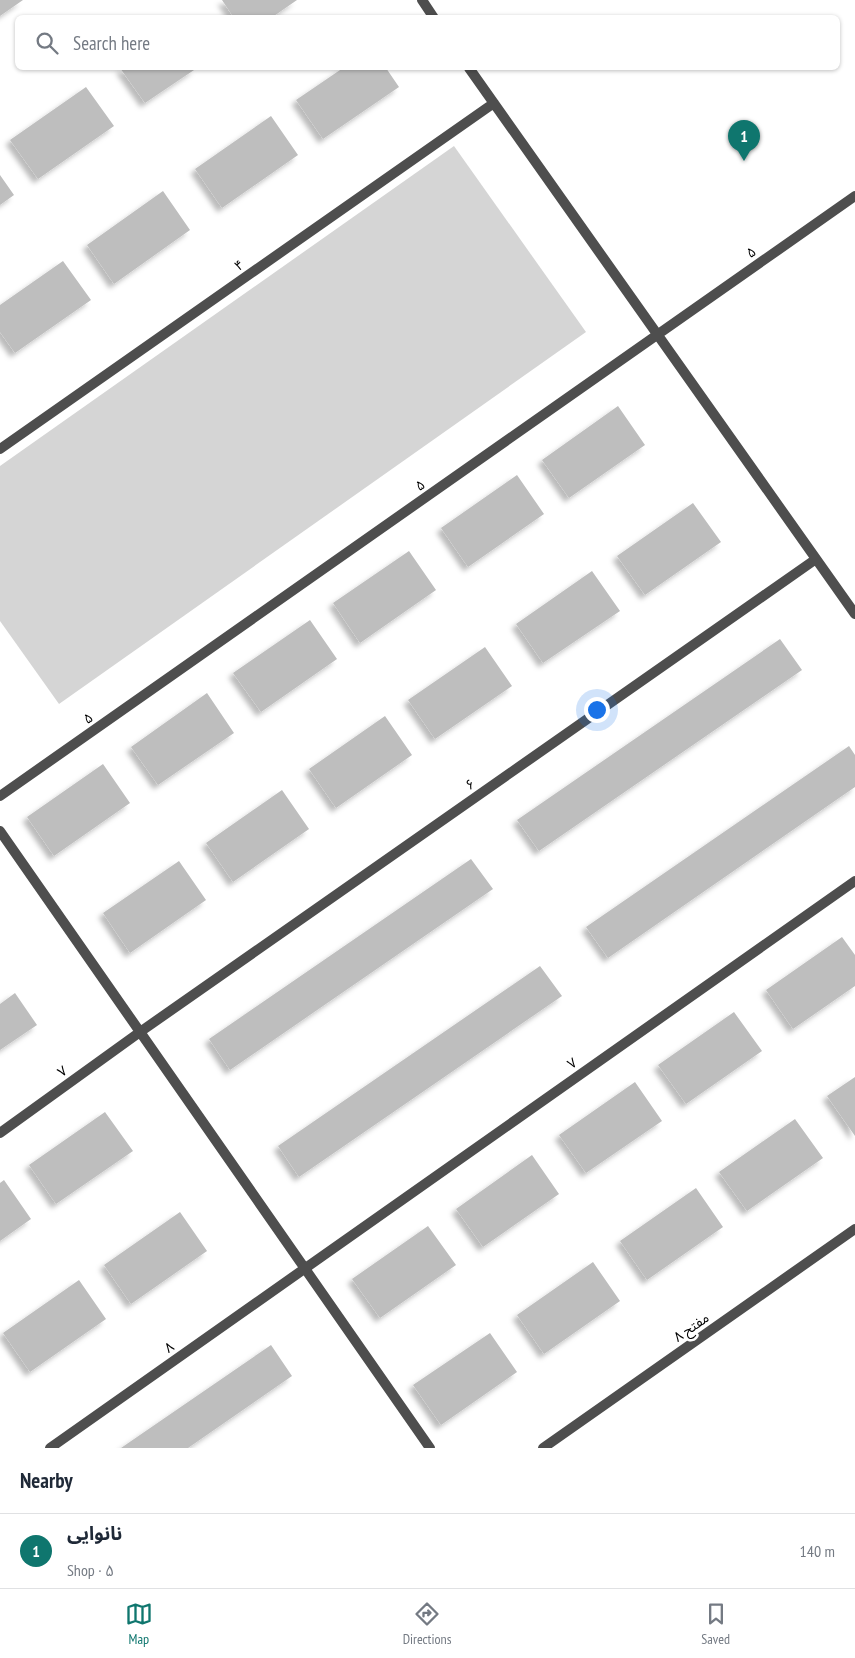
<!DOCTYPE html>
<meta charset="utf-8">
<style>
:root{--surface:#fff;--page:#f6f6f7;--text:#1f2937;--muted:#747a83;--line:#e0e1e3;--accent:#0f766e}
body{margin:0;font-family:"PT Sans Narrow","Noto Sans Arabic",sans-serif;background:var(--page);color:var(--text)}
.you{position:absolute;left:596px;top:709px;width:18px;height:18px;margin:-12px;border:4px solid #fff;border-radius:50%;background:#1a73e8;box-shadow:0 0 0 8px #1a73e833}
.badge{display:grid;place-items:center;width:32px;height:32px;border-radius:50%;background:var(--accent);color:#fff;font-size:16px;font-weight:700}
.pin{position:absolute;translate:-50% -41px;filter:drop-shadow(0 1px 2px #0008)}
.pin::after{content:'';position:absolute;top:26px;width:18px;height:15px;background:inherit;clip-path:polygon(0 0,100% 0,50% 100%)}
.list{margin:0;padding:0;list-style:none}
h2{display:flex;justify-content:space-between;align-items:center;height:65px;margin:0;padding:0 20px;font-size:21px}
h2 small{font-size:16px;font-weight:400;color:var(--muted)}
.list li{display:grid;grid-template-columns:32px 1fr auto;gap:15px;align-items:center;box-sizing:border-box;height:75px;padding:0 20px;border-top:1px solid var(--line)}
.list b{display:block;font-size:19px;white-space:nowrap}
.list p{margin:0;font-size:16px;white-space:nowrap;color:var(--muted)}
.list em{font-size:16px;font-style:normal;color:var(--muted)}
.icon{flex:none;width:28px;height:28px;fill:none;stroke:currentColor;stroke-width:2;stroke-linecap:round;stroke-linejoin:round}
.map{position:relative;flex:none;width:855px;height:1448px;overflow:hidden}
.search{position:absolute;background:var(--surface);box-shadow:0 1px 4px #0004;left:15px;right:15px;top:15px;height:55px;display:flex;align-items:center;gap:12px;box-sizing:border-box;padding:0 18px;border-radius:8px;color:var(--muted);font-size:19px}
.sheet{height:140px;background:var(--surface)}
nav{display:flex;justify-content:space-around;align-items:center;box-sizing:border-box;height:70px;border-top:1px solid var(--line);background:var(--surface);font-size:14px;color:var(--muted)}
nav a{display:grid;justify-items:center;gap:2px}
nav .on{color:var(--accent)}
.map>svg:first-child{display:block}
.green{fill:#d5d5d5}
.building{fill:#bebebe;filter:url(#shadow)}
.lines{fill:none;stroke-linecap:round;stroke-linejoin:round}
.minor{stroke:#4e4e4e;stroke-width:10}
.labels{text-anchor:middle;stroke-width:5;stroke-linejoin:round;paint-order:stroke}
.street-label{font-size:14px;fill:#000;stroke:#fff}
</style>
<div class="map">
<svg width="855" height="1448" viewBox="0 0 855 1448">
<defs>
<filter id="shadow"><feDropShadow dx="-4.5" dy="4.5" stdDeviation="2.5" flood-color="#0004"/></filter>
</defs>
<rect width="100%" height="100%" fill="#fff"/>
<path class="green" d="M454,146l132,186 -527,372 -59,-83v-155z"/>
<path class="building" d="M0,0h23l-23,16z
M222,0h75l-26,18h-37z
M120,68h77l-52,35z
M343,68h43l13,19 -76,52 -27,-39z
M86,87l28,39 -76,53 -28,-39z
M271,116l27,39 -76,53 -27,-39z
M0,175l14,20 -14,10z
M163,191l27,39 -76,54 -27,-39z
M63,261l28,39 -76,53 -15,-21v-27z
M618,406l27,39 -76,53 -27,-38z
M517,475l27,39 -76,53 -27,-39z
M693,503l28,39 -76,53 -28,-39z
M409,551l27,39 -76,53 -27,-40z
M592,571l28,40 -77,52 -27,-39z
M310,620l27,39 -76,53 -28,-39z
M780,639l22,31 -263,181 -22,-31z
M485,647l27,39 -77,53 -27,-39z
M207,693l27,40 -76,52 -27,-38z
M385,716l27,39 -76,53 -27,-39z
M849,746l6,9v32l-247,171 -22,-31z
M103,764l27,39 -76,53 -27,-39z
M282,790l27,39 -76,53 -27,-39z
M471,859l22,30 -263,181 -21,-31z
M179,861l27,39 -76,53 -27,-40z
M842,937l13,18v31l-62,43 -27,-39z
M540,966l22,30 -263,181 -21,-31z
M15,993l22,32 -37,25v-46z
M734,1012l28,39 -76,53 -28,-39z
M855,1077v59l-28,-40z
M635,1082l27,39 -76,52 -27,-38z
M105,1112l28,39 -77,53 -27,-39z
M795,1119l28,39 -76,53 -28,-39z
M532,1155l27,39 -76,53 -27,-38z
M4,1180l27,39 -31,22v-58z
M696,1188l27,39 -76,53 -27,-39z
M180,1212l27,39 -76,53 -27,-39z
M428,1226l28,39 -76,53 -28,-39z
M593,1262l27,39 -76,53 -27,-39z
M79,1280l27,39 -76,53 -27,-39z
M490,1333l27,39 -76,53 -28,-40z
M271,1345l21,31 -104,72h-67z"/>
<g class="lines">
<path class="minor" d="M422,0l12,18
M469,68l386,546
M0,449l494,-346
M0,796l855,-600
M0,831l430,617
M0,1133l140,-101 676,-473
M50,1448l805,-567
M543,1448l312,-219"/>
</g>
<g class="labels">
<g class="street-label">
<text transform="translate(751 252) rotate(-35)" y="5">۵</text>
<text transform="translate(239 265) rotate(-35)" y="5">۴</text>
<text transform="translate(420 485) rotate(-35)" y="5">۵</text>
<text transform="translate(88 718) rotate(-35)" y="5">۵</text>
<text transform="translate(470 784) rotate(-35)" y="5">۶</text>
<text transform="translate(572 1063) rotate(-35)" y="5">۷</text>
<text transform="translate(62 1071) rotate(-36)" y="5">۷</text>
<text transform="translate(691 1327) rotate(-35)" y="5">۸ مفتح</text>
<text transform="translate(169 1347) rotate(-35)" y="5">۸</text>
</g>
</g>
</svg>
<div class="you"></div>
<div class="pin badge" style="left:744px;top:161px">1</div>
<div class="search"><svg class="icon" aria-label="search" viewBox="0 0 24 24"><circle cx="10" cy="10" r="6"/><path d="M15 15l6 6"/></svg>Search here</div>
</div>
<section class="sheet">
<h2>Nearby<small></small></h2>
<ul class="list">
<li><span class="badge">1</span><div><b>نانوایی</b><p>Shop · ۵</p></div><em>140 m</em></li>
</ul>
</section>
<nav>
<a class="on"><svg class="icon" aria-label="map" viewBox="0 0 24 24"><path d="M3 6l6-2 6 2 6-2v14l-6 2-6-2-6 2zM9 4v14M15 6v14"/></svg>Map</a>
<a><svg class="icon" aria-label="directions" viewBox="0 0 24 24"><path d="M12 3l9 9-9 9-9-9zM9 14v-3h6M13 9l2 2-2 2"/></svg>Directions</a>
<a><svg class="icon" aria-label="saved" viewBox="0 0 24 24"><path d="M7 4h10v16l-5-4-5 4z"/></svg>Saved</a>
</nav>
